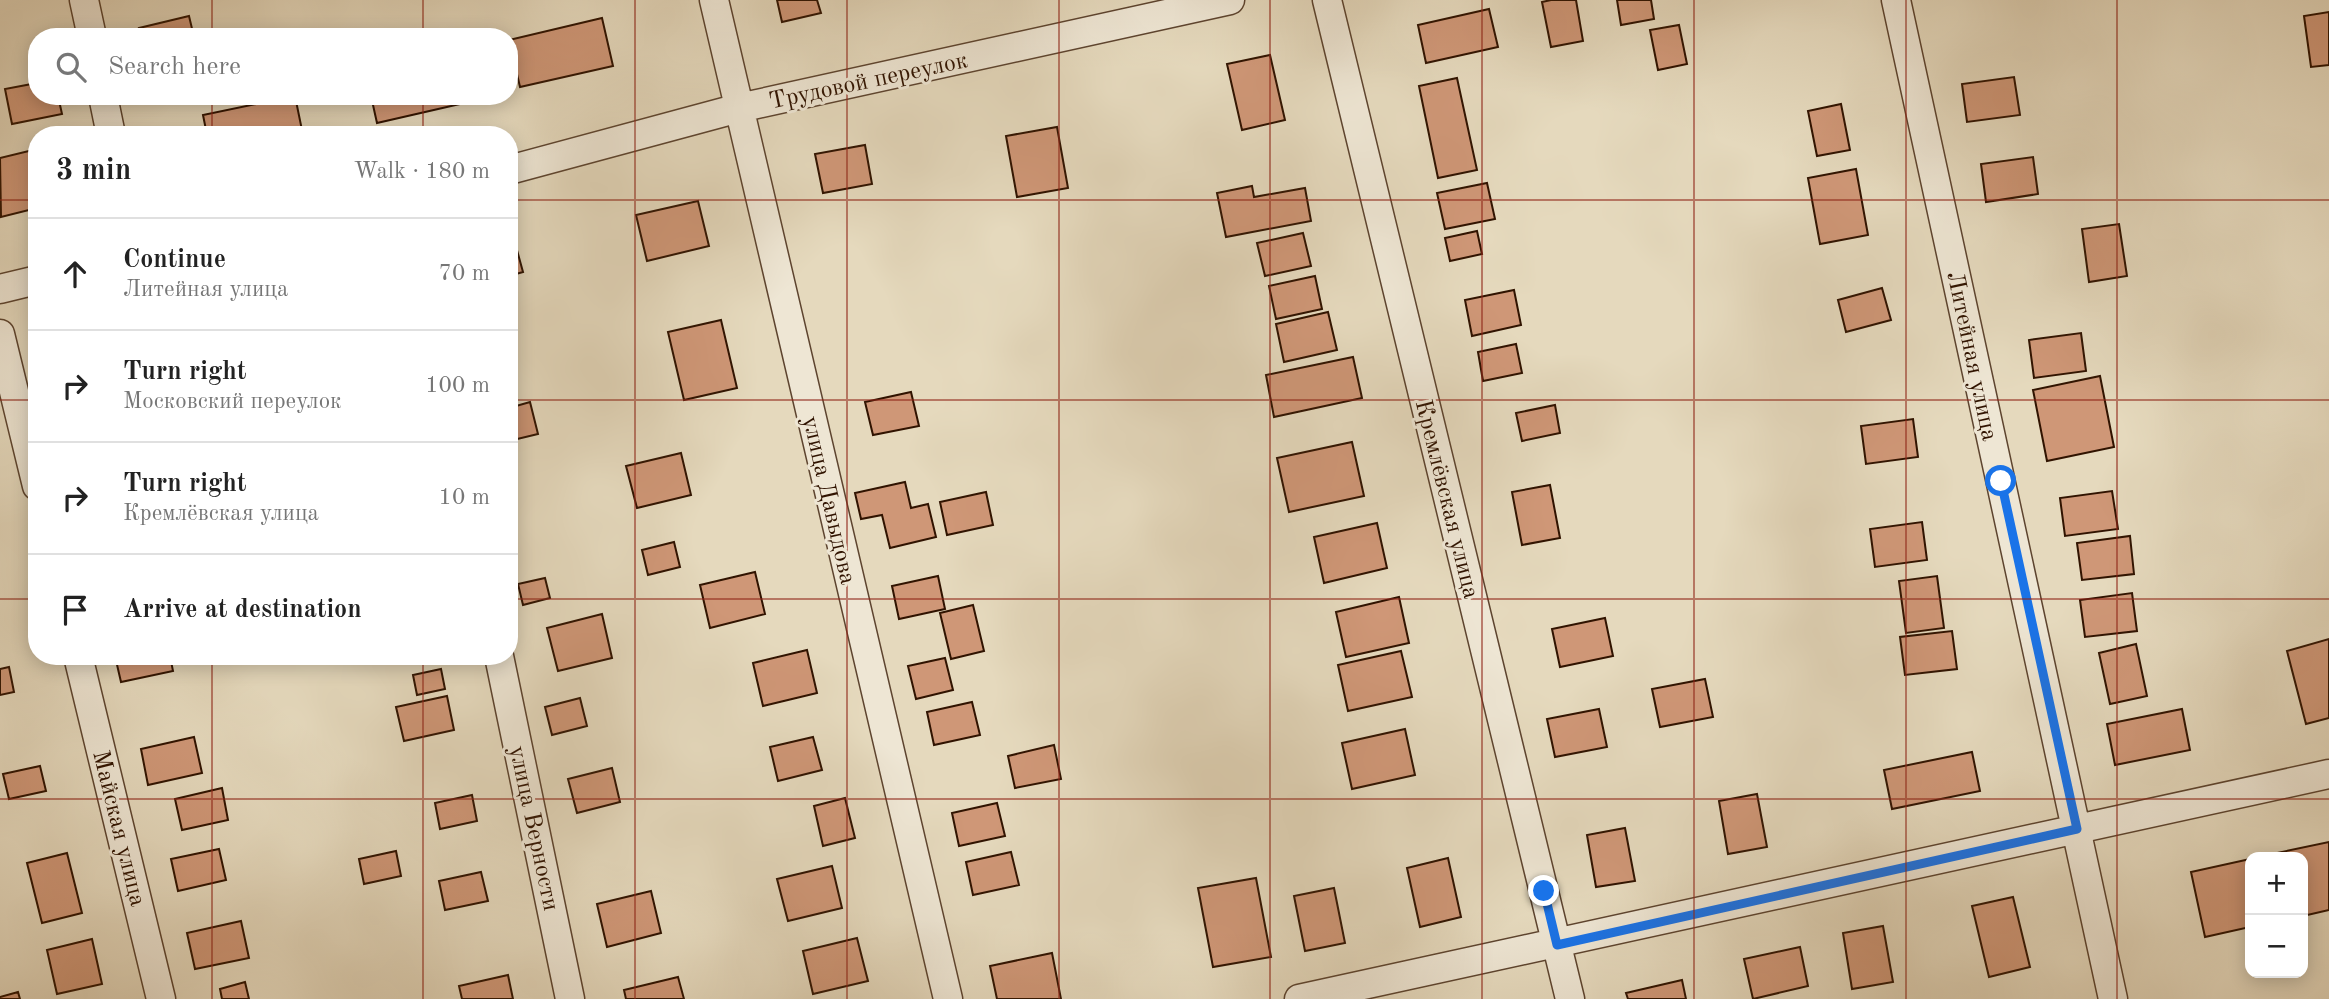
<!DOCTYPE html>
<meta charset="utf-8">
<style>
:root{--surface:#fff;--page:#f6f6f6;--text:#222;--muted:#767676;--line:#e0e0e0}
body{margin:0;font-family:"Old Standard TT",serif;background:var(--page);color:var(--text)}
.controls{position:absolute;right:21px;bottom:21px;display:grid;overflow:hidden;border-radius:14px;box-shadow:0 4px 18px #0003}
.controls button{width:63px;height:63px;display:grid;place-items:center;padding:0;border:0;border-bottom:2px solid var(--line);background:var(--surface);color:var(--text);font:35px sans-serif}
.stop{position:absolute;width:21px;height:21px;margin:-16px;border:5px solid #1a73e8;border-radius:50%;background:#fff}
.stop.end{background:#1a73e8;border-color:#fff;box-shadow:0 2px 7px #0008}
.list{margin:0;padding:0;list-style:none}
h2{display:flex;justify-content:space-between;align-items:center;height:91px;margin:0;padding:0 28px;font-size:30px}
h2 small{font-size:23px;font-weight:400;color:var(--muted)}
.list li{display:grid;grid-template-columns:46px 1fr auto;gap:21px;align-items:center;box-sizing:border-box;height:112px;padding:0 28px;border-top:2px solid var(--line)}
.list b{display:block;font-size:26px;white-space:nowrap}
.list p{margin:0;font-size:23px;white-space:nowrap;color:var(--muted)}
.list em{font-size:23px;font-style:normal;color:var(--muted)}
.icon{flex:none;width:38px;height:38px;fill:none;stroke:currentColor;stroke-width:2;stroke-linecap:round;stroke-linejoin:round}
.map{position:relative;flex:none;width:2329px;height:999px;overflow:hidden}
.search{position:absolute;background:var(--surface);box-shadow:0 4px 18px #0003;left:28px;top:28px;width:490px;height:77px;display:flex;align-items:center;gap:18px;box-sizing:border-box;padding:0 24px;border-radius:28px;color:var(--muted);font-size:26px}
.panel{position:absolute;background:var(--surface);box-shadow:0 4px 18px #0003;left:28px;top:126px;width:490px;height:539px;border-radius:28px}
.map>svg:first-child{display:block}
.building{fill:#cf9777;stroke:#301300;stroke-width:2}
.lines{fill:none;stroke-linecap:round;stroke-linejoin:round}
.street-casing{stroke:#5d442f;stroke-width:31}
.street{stroke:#eee6d4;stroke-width:28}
.route{stroke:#1a73e8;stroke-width:9}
.grid{fill:none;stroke:#8f2418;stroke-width:2;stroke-opacity:0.55}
.labels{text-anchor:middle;stroke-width:6;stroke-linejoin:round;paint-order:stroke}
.street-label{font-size:24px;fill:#301300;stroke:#eee6d4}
</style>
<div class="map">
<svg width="2329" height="999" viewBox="0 0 2329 999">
<rect width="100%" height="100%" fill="#e5d9bd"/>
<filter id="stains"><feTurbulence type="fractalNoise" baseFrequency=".00286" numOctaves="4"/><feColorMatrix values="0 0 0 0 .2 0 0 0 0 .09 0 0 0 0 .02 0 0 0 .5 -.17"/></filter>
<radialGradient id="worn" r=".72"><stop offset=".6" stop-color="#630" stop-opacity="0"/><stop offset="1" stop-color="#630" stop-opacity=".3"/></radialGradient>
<path class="building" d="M777,0h40l4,13 -39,9z
M1551,0h25l7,41 -32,6 -9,-45z
M1617,0h34l3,19 -33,6z
M1489,9l9,38 -72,16 -8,-38z
M2329,12v53l-18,2 -7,-51z
M189,16l5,21h-52l-3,-9z
M602,18l11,48 -93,21 -11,-47z
M1679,25l8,39 -29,6 -8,-40z
M1270,55l15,65 -43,10 -15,-66z
M2014,77l6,38 -53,7 -5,-38z
M1457,78l20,92 -39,8 -19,-92z
M37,83v13h21l4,18 -50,10 -7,-35z
M295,96l8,39h-96l-4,-20z
M371,96h87l2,8 -83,19z
M1841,104l9,46 -33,6 -9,-45z
M1057,127l11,61 -51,9 -11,-61z
M865,145l7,39 -49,9 -8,-39z
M37,149v59l-36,9 -1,-59z
M2033,157l5,37 -52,8 -5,-38z
M1856,169l12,66 -48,9 -12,-66z
M1487,183l8,36 -50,10 -8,-36z
M1252,186l2,11 51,-9 6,33 -85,16 -9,-44z
M698,201l11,45 -62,15 -11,-46z
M2119,224l8,52 -38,6 -7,-53z
M1477,231l5,23 -32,7 -5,-23z
M512,232l11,40 -14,4v-43z
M1303,233l8,33 -46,10 -8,-33z
M1315,276l7,33 -46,10 -7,-33z
M1882,288l9,32 -45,12 -8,-32z
M1514,290l7,35 -49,11 -7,-36z
M1328,312l9,38 -53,12 -8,-38z
M721,320l16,68 -53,12 -16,-68z
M2081,333l5,38 -52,7 -5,-38z
M1516,344l6,29 -39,8 -5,-29z
M1353,357l9,41 -88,19 -8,-42z
M2100,376l14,71 -67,14 -14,-71z
M911,392l8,34 -46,9 -8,-33z
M530,402l8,32 -29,7v-33z
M1555,405l5,28 -38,8 -6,-28z
M1913,419l5,38 -52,7 -5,-38z
M1352,442l12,54 -75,16 -12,-54z
M681,453l10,42 -54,13 -11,-42z
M905,482l6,26 17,-4 8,33 -46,11 -8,-33 -21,4 -6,-26z
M1550,485l10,53 -38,7 -10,-53z
M2112,491l6,38 -53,7 -5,-38z
M986,492l7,33 -46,10 -7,-33z
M1922,522l5,38 -52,7 -5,-38z
M1377,523l10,45 -63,15 -10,-46z
M2130,536l4,38 -52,6 -5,-37z
M674,542l6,25 -32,8 -6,-25z
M755,572l10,42 -55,14 -10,-43z
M938,576l7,33 -46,10 -7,-33z
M1937,576l7,52 -38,5 -7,-52z
M545,578l5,20 -27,7 -5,-21z
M2132,593l5,38 -52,6 -5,-37z
M1399,597l10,46 -63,14 -10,-45z
M973,605l11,46 -33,8 -11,-46z
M602,614l10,44 -54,13 -11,-43z
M1605,618l8,38 -53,11 -8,-38z
M1952,631l5,38 -52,6 -5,-38z
M2329,639v79l-23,6 -19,-73z
M2136,644l11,52 -37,8 -11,-51z
M807,650l10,43 -54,13 -10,-43z
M1401,651l11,46 -64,14 -10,-46z
M115,656h55l3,15 -52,11z
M945,658l8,32 -37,9 -8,-33z
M9,667l5,25 -14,3v-26z
M441,669l4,20 -28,6 -4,-20z
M1705,679l8,38 -53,10 -8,-38z
M447,696l7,34 -50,11 -8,-34z
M580,698l7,28 -35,9 -7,-28z
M972,702l8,33 -46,10 -7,-33z
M1599,709l8,38 -52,10 -8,-38z
M2182,709l8,41 -75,15 -8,-41z
M1405,729l10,46 -63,14 -10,-46z
M194,737l8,36 -54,12 -7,-36z
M813,737l9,33 -44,11 -8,-34z
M1054,745l7,34 -46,9 -7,-32z
M1972,752l8,39 -88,18 -8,-39z
M40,766l6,25 -37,8 -6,-25z
M612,768l8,34 -43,11 -9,-34z
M222,788l6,32 -46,10 -7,-31z
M1757,794l10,53 -39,7 -9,-53z
M472,795l5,26 -37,8 -5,-26z
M845,798l10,40 -32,8 -9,-40z
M997,803l8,33 -46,10 -7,-33z
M1625,828l10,53 -39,6 -9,-52z
M2329,842v68l-26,6v-59h-45z
M219,849l7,31 -48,11 -7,-32z
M396,851l5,25 -37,8 -5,-25z
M1011,852l8,33 -46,10 -7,-33z
M67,853l15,60 -40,10 -15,-60z
M1448,858l13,59 -41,10 -13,-59z
M2250,859v68l-45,10 -14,-65z
M832,866l10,42 -54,13 -11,-42z
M481,872l7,29 -43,9 -6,-29z
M1256,878l15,79 -58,10 -15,-79z
M1334,888l11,55 -40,8 -11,-55z
M651,891l10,42 -54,14 -10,-43z
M2013,897l17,70 -41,10 -17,-71z
M241,921l8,37 -54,11 -8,-36z
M1883,926l10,56 -41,7 -9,-56z
M857,938l11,43 -55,13 -10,-43z
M92,939l10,45 -45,10 -10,-44z
M1800,947l8,39 -55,13 -9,-40z
M1052,953l9,46h-64l-7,-33z
M508,975l5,24h-51l-3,-13z
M678,977l6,22h-58l-2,-9z
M1682,980l4,19h-58l-2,-6z
M245,982l4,17h-27l-2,-10z
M18,992l2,7h-20v-2z"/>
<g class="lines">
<g class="street-casing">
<path id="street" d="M84,0l8,37
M714,0l234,999
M1327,0l243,999
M1896,0l217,999
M103,96l8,39
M509,170l230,-62 491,-108
M0,289l37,-9
M0,334l37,152
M78,656l83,343
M499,656l71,343
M1299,999l1030,-225"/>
</g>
<use href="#street" class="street"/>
</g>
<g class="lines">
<path class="route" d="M1544,891l13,54 520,-116 -76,-348"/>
</g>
<path class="grid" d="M212,0v37M423,0v37M635,0v999M847,0v999M1059,0v999M1270,0v999M1482,0v999M1694,0v999M1906,0v999M2117,0v999M212,96v39M423,96v39M0,200h37M509,200h1820M0,400h37M509,400h1820M0,599h37M509,599h1820M212,656v343M423,656v343M0,799h2329"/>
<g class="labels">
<g class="street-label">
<text transform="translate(868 80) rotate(-12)" y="8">Трудовой переулок</text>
<text transform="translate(1973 356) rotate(78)" y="8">Литейная улица</text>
<text transform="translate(1448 499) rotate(76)" y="8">Кремлёвская улица</text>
<text transform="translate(830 500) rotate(77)" y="8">улица Давыдова</text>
<text transform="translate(120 828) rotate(76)" y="8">Майская улица</text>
<text transform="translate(535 828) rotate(78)" y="8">улица Верности</text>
</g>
</g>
<rect width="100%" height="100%" filter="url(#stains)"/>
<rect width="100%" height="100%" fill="url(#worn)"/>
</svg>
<div class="controls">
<button>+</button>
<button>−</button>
</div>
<div class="stop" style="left:2001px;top:481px"></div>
<div class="stop end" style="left:1544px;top:891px"></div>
<div class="search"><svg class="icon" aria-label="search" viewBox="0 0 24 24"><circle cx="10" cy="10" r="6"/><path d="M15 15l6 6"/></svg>Search here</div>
<section class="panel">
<h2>3 min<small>Walk · 180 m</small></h2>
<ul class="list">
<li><svg class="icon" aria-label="ahead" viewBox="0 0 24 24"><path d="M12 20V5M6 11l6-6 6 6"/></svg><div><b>Continue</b><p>Литейная улица</p></div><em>70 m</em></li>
<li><svg class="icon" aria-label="right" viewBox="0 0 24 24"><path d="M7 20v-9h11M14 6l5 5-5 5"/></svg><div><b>Turn right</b><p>Московский переулок</p></div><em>100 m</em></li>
<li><svg class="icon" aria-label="right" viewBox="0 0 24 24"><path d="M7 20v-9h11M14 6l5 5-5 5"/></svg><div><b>Turn right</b><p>Кремлёвская улица</p></div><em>10 m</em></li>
<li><svg class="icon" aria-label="arrive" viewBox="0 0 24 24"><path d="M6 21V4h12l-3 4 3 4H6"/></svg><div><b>Arrive at destination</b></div></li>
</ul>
</section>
</div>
